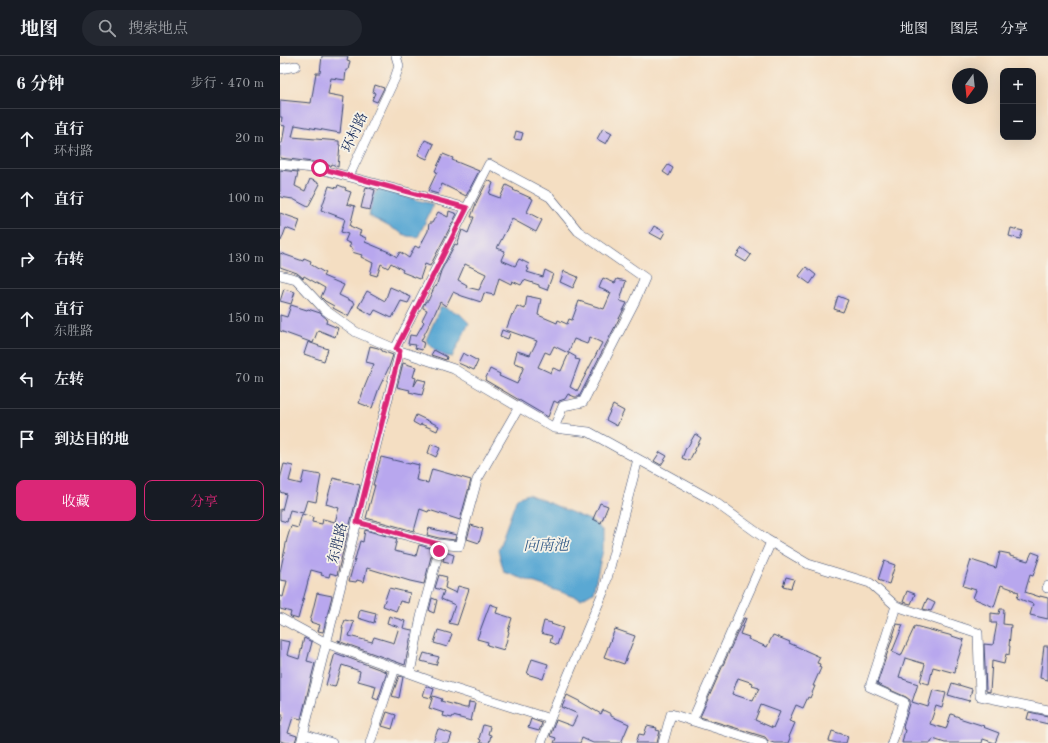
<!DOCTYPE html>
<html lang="zh">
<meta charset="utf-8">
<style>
:root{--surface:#171b24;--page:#242831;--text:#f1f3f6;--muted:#9ea1a6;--line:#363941;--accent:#db2777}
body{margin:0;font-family:"Old Standard TT","Noto Serif SC",serif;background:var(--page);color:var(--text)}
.controls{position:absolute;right:12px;top:12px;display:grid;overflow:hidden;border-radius:8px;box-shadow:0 4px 16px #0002}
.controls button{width:36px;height:36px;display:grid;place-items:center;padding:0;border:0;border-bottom:1px solid var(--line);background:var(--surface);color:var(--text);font:20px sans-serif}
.compass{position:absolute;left:672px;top:12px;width:36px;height:36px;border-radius:50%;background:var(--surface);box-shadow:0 4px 16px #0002;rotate:195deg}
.stop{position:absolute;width:12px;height:12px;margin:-9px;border:3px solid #db2777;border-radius:50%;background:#fff}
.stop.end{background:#db2777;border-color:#fff;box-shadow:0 1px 4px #0008}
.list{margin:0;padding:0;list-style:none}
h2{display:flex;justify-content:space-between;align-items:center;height:52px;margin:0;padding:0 16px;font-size:17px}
h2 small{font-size:13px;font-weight:400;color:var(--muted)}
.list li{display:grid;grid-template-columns:26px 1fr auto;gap:12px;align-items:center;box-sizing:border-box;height:60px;padding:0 16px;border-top:1px solid var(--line)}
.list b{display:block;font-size:15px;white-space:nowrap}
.list p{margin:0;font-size:13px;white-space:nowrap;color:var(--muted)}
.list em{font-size:13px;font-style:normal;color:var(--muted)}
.actions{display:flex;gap:8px;padding:12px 16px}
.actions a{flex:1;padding:9px 0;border:1px solid var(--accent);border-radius:8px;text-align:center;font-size:14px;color:var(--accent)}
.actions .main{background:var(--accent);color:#fff}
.icon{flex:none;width:22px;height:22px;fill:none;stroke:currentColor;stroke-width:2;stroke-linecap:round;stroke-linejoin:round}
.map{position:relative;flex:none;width:768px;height:687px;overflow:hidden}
header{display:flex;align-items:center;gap:24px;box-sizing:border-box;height:56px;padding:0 20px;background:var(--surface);border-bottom:1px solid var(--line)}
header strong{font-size:19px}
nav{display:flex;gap:22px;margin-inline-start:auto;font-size:14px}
.search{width:280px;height:36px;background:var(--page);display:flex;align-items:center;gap:10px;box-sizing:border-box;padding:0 14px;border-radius:22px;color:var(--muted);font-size:15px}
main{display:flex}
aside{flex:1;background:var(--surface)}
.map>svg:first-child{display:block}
.water{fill:#5aa8d3;stroke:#3a6c98}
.building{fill:#b8a7ee;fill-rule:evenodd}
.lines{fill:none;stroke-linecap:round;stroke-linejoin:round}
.minor-casing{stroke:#3c496d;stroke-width:10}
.minor{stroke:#fff;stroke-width:9}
.route{stroke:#db2777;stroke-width:5}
.labels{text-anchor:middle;stroke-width:3.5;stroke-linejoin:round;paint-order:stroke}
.street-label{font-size:14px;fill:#1b2f5e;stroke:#f7f3e8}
.water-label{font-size:15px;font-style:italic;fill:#315987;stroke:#f7f3e8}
</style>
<header>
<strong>地图</strong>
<div class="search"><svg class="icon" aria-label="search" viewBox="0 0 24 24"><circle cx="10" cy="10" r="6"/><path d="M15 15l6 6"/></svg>搜索地点</div>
<nav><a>地图</a><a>图层</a><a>分享</a></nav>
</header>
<main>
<aside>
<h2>6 分钟<small>步行 · 470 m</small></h2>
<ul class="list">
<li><svg class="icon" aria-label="ahead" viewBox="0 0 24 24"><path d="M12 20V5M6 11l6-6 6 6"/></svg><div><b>直行</b><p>环村路</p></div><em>20 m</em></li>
<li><svg class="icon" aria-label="ahead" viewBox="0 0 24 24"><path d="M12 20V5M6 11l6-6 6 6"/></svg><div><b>直行</b></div><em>100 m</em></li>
<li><svg class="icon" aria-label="right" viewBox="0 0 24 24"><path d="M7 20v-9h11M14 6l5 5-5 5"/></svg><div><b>右转</b></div><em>130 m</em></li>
<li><svg class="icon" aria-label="ahead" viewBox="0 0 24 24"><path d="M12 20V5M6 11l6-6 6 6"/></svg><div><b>直行</b><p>东胜路</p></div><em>150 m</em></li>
<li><svg class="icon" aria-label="left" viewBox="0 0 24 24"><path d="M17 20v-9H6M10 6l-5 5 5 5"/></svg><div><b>左转</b></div><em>70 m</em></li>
<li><svg class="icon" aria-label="arrive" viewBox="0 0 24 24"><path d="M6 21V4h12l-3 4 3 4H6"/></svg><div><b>到达目的地</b></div></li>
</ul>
<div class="actions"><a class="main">收藏</a><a>分享</a></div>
</aside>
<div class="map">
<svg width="768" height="687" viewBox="0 0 768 687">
<rect width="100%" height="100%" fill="#f7f3e8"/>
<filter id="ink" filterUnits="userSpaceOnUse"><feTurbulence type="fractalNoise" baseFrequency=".025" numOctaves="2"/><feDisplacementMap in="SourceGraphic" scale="8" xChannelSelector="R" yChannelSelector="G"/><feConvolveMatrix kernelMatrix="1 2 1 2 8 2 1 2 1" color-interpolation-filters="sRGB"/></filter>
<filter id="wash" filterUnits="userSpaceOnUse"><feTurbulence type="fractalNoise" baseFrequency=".012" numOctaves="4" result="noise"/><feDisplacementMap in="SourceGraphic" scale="16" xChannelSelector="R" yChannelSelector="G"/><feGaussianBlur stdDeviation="0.9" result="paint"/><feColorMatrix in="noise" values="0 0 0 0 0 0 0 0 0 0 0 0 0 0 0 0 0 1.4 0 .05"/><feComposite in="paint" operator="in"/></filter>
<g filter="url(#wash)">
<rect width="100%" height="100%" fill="#f4dec2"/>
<path class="water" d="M98,133l54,15v4l-14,29 -11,-1 -38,-20 4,-20z
M161,250l19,8 9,9 -17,34c-12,-1 -19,-8 -26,-17z
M248,438l64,27 11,10v19l-10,42 -12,7 -77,-27 -6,-22 19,-52z"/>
<g id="blocks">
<path class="building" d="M42,0h26l-1,4 3,1 -2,9h-2l-1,10 -14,-2 -3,16 16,3 -4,36 -45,-8 -3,12 47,4v4h1l-2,22 -6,-3 -1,2 -10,-3 -41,-5v-15h2l3,-17 -4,-1 1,-8h-2v-17l31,3 5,-30h4z
M95,29l9,3 -7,14 -5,-2 3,-7 -2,-1z
M323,72l9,5 -6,11 -9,-5z
M236,75l7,2 -2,7 -7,-1z
M145,84l9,4 -7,15 -9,-4z
M163,98l10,4 -1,2 27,11 -13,25 -24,-12 -4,10 -10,-3 9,-19 -2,-1z
M388,109l5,3 -4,8 -6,-4z
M0,114l18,2 -3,14 10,5 5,-12 9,4 -1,1h2l-12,23 -15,-8 -13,-2z
M208,124l5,3 -4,11 11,4 6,-13 8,4 -1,1 20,9 -6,13 15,8 -6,12 -24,-13 -15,29 8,3 -4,9 14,6 4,-7 10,5 -2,4 2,1 -2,3 16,5 2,-7 8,4 -6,16 -8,-3v-2l-15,-5 -3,5 -9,-4 -1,3 -12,-6 -5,17 -10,-2 -3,9 -19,-6 -9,-4 -7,14 -6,-4 -5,11 -14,28 3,1 -2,8 -7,-2 1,-3 -8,-1 2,-9 6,1 8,-14 -2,-2 5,-10 -4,-2v-2l3,-5h2l7,-15 1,1 5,-16 14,-27 2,1 5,-15 6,3 6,-16h-3l6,-16zM185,208l21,10 -7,16 -13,-3 1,-2 -9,-5z
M58,129l8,3 -1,2 6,2 -4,12 8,2 -5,20 11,5 -2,4 7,3 -1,4 24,10 8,5 3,-5 9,6 6,-12 4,2 9,-17 1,-8h3l6,-11 10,5 1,-6 8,3 -27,52 -5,-2 -5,15 -18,-7 1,-2 -12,-7 -3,5 -7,-4 -4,12 -7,-2 3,-11 -12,-6 1,-2 -10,-3 1,-3 -4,-2 2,-3 -6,-3 3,-7 -7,-2 4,-13 -24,-9 8,-24 8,2z
M86,131l9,3 -5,20 -9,-2z
M0,157l20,7 -4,12 -10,-4 -5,13h-1z
M374,170l11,6 -4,7 -11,-6z
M731,172l12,3 -3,8 -11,-3z
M462,192l9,7 -5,7 -10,-6z
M0,197l23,8 1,-3 7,3 -1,3 15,9 -2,3 21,9 -5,10 16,8 -7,13 -15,-8 1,-2 -9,-5 -4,-4 4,-9 -21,-12 -1,2 -6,-5 -17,-6z
M526,211l10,8 -6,9 -11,-8z
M284,215l14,6 -5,11 -13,-6z
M323,222l12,5 2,-4 9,2 -6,20 7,2 -48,94h-4l-7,-3 -3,5 -6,2 -1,2 -4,-2 -6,16 -63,-37 5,-11 10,5 -1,2 18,8 7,-18 -10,-3 3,-12 13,4 7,-14 -31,-11 6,-16 1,1 4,-9 8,3 2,-13 14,3 -3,16 19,8 1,-3 9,4 2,-5 3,1 7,-19 25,8 7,-16 -12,-5zM310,281l12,6 -25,48 -7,-4 10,-27 -5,-1 1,-2 -7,-4 -8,18 -8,-3 -2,5 -13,-6 7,-15 5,2 4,-8 14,7 6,-14 13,5z
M110,231l14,6v1l7,3 -3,6 -7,-2 -9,17 -17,-8 -3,5 -14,-8 9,-16 18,10z
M4,233l11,3 -4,12 -11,-3z
M558,240l10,4 -5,12 -9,-3z
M11,249l16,5 1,-1 12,4 7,6 -1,4 12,5 -3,9 -17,-7 -5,13 -33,-12v-16l7,2z
M222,274l8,3 -2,6 -8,-3z
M28,286l20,7 -4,12 -20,-7z
M90,290l8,2 4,2v1l11,4 -4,12 -10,21 -7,20 -13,-5 6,-17 9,-22 -8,-2z
M154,294l13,7 -1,3 -15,-5z
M183,297l15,8 -4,9 -16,-7z
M123,307l13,4 -3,10 3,1 -2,8 4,-7 8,2 -4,14 -13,-3 1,-2 -13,-3z
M333,349l11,6 -7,15 -11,-6z
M136,359l23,11 -2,5 -16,-7 -1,2 -7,-4z
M415,378l6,4 -12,23 -7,-3 4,-10h1z
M151,388l9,4 -4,9 -8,-4z
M380,396l7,4 -6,9 -7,-4z
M101,401l29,7 1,-1 8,2 -3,15 12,3 4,-14 39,11 -11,40 -31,-10 -1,2 -8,-3 -6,22 -48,-13 9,-33h-2z
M4,408l9,2 -4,15 12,3 3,-12 17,3 -5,27 -9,-2 -4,13 -13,-3 -3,12 -7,-2v-11l2,1 4,-16 -6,-2v-13z
M53,422l27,7 -23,90 -7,-2 -1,4 -8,-2 1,-2 -11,-3 -13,49 -7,-2 -1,-1 1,-4 -11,-3v-13l3,1 4,-16 -7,-1v-8l7,-33 4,-13 7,2 4,-14 11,3 -1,5 10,2 1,-5 12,3 4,-14 -13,-4z
M320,447l8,3 -7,17 -8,-4z
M191,469l12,4 -4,14 -12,-4z
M149,472l27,7 -1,5 -16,-2 -12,-3z
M85,474l32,9 -3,12 22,5 3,-11 14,4 -9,35 -14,-3 -43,-13 -3,14 -7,-2 -1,2 -7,-1 11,-40 3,1z
M165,496l9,3 -2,8 -9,-2z
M720,496l10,2v2l18,5 4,-9 8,3 -7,21 -3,-1 -5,17 15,5v-1l8,2v21l-18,-4 3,-11 -16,-6 2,-6 -4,-1v-1l-14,-5 -7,22 -21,-9 3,-8 -13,-4 8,-26 25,8z
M604,505l11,4 -6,19 -11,-4z
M159,519l8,2 -2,11 11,5 2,-7 11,3 -12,36 -8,-2 6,-18 -14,-6 3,-8 -9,-3z
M506,521l8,2 -3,9 -8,-2z
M109,532l21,5 -2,10 -8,-2 -4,10 -13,-5z
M627,535l8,3 -4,10 -8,-2z
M37,537l15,3 -9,36 -5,-1 2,-6 -10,-3z
M152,542l5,2 -3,13 -5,-2z
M647,543l8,4 -4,8 -8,-2z
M210,548l8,3 -2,6 16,5 -4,13 1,1 -5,18 -17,-5 1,-3 -11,-3z
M80,553l16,4 -2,10 -16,-5z
M720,553h4l-1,15 8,1 -2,21h1l-1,9 -3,-1 -2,10 -12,-3 -2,31 -4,-1 -2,-47 9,1 4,-22h-6v-10l8,1z
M109,560l16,5 -2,7 9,2 -7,35 -67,-24v-1l3,1 2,-13h-1l3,-8 9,2 -5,14 23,6 2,-5 20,6 5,-16 -12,-4z
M464,562h2l-6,16 9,3 -1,2 19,8 6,-12 17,7 -1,1 31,14 -3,6 3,1 -1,3 2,1 -8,18h2l-5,12 -2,-1 -5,11 -7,-3 -7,16 6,2 -6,14 1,1 -2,5h-14l-6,-2 -3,-4 -65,-20zM458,622l15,5 -1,3 7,2 -6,13 -21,-7zM481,649l19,7 -7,16 -18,-8z
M264,565l8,2 -1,1 12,4 -6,17 -7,-3 2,-6 -11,-3z
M617,568l6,1 -11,27 9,4 14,-30 34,9 15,5 -8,25 -1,8 -22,-6 -4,17 -9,-2 5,-18 -20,-6 -6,19 4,1v1l15,5 -6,18 16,5 5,-17 13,3 -4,15 -6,-2 -6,18 16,5 5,-15 8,3v1l25,8 -1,1 16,6 -4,10 -12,-4 -1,4h-37l-12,-4 -2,4h-29l3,-13 -2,-1 1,-1 -1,-1 7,-23v-4l-4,-3 -29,-13z
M335,573l20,7 -11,28 -20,-7z
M158,574l14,4 -5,13 -13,-4z
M24,582l8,4 -5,19 8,2 -14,56 -8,-2 -5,16 9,3 -2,6 -7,1 -8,-2v-15l3,-12 -3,-1v-73l10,2 -3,13 12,4z
M764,590h4v34l-8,-2z
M55,597l52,19 -9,28 -5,-2 3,-12 -18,-5 2,-10 -18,-6 -7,22 -9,-2z
M144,597l15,4 -3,8 -15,-4z
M252,603l16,5 -5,15 -16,-5z
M119,620l4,1 -4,21 -7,-2z
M672,627l20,6 -3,12 -21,-6z
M146,630l8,3 -3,9 -8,-2z
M287,639l12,6 22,13 2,-4 8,4v2l18,8 -8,19h-28l-11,-5 -2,5h-26l2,-5 -6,-2 6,-16 16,6 6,-12 -16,-7z
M153,640l9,3 -1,2 24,7h3l1,-6 6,1 -4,18 -18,-5 -1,2 -9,-2 1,-3 -15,-5z
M107,656l9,3 -4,14 -10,-3z
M749,656l19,4v8l-21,-5z
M251,663l11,4 -3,8 -11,-3z
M203,669l7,2 -2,7 3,1 -2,8h-9l1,-3 -2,-1z
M367,670l10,2 -1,2 4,1 -3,12h-21l3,-9 5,1z
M158,673l14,5 -3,9h-16z
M552,675l16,5 -2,7h-9l-8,-2z"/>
</g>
</g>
<g filter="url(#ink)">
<use href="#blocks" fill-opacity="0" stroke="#3c496d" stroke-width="1"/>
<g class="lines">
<g class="minor-casing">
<path id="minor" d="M0,13l16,-3
M0,108l40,5 147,39
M69,120l46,-98 4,-12 -3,-10
M0,219l16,4 29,31 31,22 44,19 54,18 100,59 35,4 123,68 54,39 42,25 62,19 26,23 -26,81 34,15 -12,41
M115,293l94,-185 61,33 28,34 67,47 -10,23 -52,101 -20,4 -9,22
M77,466l81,22 1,7 -18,66 -11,56
M158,488l21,2 18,-66 42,-73
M767,532l1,-2
M616,550l82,27 2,63 68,14
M0,562l46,25 113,41 111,35 54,-129 34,-131
M412,665l79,-179
M23,678l29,9
M21,687l99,-392
M90,687l25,-75
M261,687l9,-24
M383,687l8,-29 92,29"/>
</g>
<use href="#minor" class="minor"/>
</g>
</g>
<g class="lines" filter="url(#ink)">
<path class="route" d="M40,112l147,40 -71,141 4,2 -43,171 81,22 1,7"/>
</g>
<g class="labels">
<g class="street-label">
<text transform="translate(74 76) rotate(-65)" y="5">环村路</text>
<text transform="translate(57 487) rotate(-76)" y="5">东胜路</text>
</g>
<g class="water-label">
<text x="266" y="494">向南池</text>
</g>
</g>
</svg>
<div class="controls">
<button>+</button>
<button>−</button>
</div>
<svg class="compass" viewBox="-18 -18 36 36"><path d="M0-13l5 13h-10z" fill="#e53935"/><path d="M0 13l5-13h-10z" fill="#9ea1a6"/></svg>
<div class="stop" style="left:40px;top:112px"></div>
<div class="stop end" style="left:159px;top:495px"></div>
</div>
</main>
